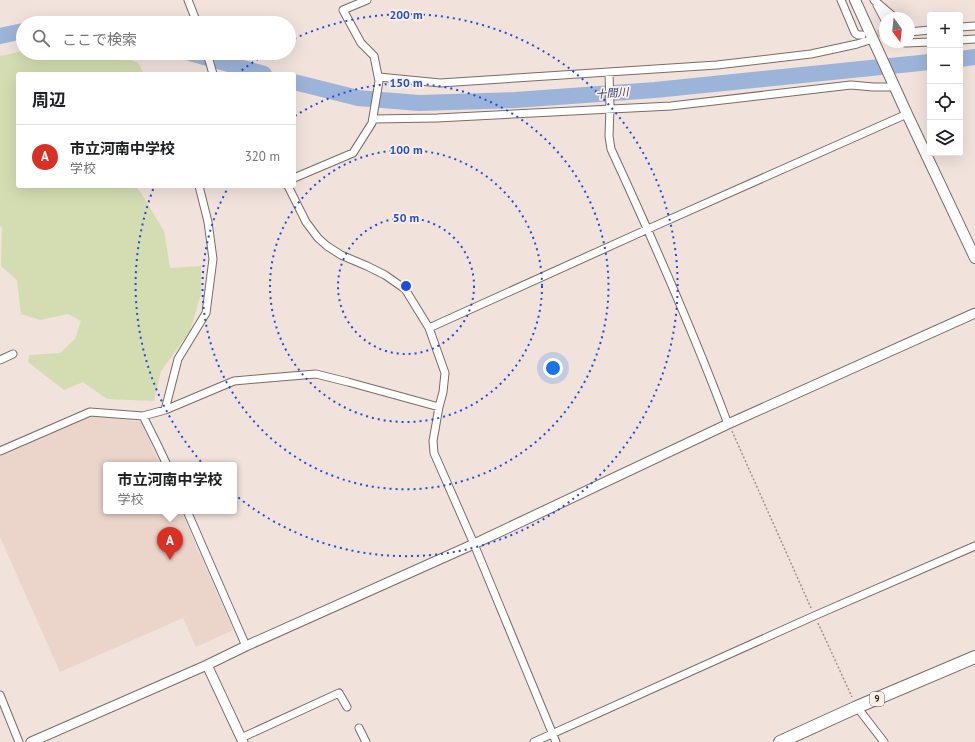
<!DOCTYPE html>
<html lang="ja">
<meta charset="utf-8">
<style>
:root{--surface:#fff;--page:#f2f2f2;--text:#202124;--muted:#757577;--line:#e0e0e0;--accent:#d93025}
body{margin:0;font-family:"PT Sans","Noto Sans JP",sans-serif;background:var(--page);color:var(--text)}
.controls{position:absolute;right:12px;top:12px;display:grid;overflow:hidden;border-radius:4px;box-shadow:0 4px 16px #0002}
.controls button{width:36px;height:36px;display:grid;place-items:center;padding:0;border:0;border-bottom:1px solid var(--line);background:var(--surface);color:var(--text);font:20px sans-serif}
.compass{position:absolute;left:879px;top:12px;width:36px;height:36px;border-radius:50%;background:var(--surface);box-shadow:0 4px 16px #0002;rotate:165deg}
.you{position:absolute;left:553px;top:368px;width:14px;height:14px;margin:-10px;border:3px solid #fff;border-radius:50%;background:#1a73e8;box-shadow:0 0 0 6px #1a73e833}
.badge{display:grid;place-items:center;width:26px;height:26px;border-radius:50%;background:var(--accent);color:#fff;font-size:13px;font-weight:700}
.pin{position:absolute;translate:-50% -33px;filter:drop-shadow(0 1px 2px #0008)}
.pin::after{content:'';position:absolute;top:21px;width:14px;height:12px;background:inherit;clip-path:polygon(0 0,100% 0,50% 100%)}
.popup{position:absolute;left:103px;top:462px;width:134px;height:52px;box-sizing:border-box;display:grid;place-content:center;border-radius:4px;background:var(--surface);filter:drop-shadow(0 1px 3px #0005);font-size:13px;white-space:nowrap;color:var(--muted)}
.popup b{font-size:15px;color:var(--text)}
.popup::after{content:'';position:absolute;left:50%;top:100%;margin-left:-8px;border:8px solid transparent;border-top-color:var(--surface)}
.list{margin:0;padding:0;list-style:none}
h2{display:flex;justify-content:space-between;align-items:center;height:52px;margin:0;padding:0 16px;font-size:17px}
h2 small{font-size:13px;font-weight:400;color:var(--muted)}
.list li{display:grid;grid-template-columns:26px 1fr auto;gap:12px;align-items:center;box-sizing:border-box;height:64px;padding:0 16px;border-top:1px solid var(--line)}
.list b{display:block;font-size:15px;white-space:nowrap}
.list p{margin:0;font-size:13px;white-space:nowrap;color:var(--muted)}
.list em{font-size:13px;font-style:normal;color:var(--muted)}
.icon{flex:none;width:22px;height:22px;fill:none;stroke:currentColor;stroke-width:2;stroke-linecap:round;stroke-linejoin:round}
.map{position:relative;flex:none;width:975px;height:742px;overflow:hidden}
.search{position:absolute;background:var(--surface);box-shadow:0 4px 16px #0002;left:16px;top:16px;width:280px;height:44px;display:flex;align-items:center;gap:10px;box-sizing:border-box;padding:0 14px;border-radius:22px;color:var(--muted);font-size:15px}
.panel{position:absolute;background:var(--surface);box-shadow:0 4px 16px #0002;left:16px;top:72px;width:280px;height:116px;border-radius:4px}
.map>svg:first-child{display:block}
.built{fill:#ebd4ca}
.green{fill:#d3ddb1}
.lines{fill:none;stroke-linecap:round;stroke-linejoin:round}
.river{stroke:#9db4da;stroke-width:16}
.minor-tunnel{stroke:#c7bab5;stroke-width:7;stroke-dasharray:7 3.5;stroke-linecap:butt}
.minor-casing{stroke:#796c66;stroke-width:9}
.tertiary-casing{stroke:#796c66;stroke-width:11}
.secondary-casing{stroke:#796c66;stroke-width:12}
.trunk-casing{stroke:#796c66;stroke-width:14}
.path{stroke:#9f9490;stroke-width:1.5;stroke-dasharray:2 2;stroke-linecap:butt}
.minor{stroke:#fff;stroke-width:7}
.tertiary{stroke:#fff;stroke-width:9}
.secondary{stroke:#fff;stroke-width:10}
.trunk{stroke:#fff;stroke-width:12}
.ring{fill:none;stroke:#1d4ed8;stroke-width:2;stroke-dasharray:2 4}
.labels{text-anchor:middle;stroke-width:3.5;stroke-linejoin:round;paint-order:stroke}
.shield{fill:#fef0e9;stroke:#635b57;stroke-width:1}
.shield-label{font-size:9px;font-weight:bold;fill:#201b19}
.water-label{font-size:11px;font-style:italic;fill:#2e4a7c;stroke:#fef0e9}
.centre{fill:#1d4ed8;stroke:#fef0e9;stroke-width:2}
.ring-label{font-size:12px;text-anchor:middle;font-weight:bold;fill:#1d4ed8;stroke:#fef0e9;stroke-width:3.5;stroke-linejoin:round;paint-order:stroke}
</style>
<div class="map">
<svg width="975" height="742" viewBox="0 0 975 742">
<rect width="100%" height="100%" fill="#f1e2dc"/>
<path class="built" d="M92,415l49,7 19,43h-54v46h75l52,119 -37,17 -13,-29 -123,54 -60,-135v-81z"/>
<path class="green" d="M23,51v2h91l24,10 6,11h-126v112h117l6,7 23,38 6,37 31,-2v28l-11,37 -29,40 -7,30 -47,-2 -24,-17 -19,8 -36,-28 1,-7 31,-2 15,-14 6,-18 -13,-7 -28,6 -19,-6 -4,-34 -16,-14 1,-39 -2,-1v-170z"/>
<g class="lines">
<path class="river" d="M0,36l23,-5
M190,53l74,21
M960,59l15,-2
M294,82l64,16 61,5 96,-3 140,-10 275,-28"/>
<path class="minor-tunnel" d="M867,34l18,-1"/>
<g class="minor-casing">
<path id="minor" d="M188,0l9,23
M841,0l14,33 3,2h4
M874,0l21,18
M877,5l8,15
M960,27l15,-1
M909,32l21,-2
M960,40l15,-1
M900,42l6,1 24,-1
M207,53l6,21
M609,72l1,35 -1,29 2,13c42,91 82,182 117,275
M379,77l61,6 277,-18 94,-11 46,-10 16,-5
M373,119l64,-1 234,-12 180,-21 22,2h22
M294,178l59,-25 19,-30 7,-42 -5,-25 -13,-13 -18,-33 24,-10
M288,186l18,36 12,16 9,8 14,9 26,11 18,9 20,14 24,39 16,45 -2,19 -4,15 -6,34 1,12 40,91 82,198
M429,328l219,-99 259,-115
M0,360l13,-6
M165,410l13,-51 28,-46 7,-54 -5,-37 -9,-36
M143,416l15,30 9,19
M0,451l90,-39 53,4 22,-6 69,-29 34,-3 48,-4 32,8 91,25
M187,511l59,135
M0,695l19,47
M857,707l27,35
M359,728l7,14
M241,738l98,-45 8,14
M534,742l280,-126 161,-70"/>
</g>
<g class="tertiary-casing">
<path id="tertiary" d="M207,665l36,77
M31,742l176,-77 39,-19 228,-102 254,-120 247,-111"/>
</g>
<g class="secondary-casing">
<path id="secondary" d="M855,0l52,114 68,144"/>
</g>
<g class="trunk-casing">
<path id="trunk" d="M780,742l77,-35 118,-50"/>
</g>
<path class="path" d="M732,431l79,177
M818,623l34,74"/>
<use href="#minor" class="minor"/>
<use href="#tertiary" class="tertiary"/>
<use href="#secondary" class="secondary"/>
<use href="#trunk" class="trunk"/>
</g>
<g class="ring">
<circle cx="406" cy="286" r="68"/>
<circle cx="406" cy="286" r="136"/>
<path d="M295 116A203 203 0 1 1 229 186"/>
<path d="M237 74A271 271 0 0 1 266 54M289 41A271 271 0 1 1 154 187"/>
</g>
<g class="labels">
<rect class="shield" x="870" y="692" width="14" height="14" rx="3"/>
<g class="shield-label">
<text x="877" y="702">9</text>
</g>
<g class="water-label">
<text transform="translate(612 93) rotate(-4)" y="4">十間川</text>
</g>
</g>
<circle cx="406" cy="286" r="6" class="centre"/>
<g class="ring-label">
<text x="406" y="19">200 m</text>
<text x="406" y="87">150 m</text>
<text x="406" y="154">100 m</text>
<text x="406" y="222">50 m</text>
</g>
</svg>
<div class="controls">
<button>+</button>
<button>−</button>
<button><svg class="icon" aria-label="locate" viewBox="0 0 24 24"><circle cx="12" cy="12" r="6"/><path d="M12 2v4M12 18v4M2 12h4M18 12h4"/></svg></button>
<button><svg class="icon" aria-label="layers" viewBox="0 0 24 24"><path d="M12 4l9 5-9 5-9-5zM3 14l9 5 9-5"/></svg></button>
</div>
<svg class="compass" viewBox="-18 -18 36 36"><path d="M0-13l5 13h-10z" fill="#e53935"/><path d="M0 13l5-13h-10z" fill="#757577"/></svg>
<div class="you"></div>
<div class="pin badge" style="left:170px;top:560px">A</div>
<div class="popup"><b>市立河南中学校</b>学校</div>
<div class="search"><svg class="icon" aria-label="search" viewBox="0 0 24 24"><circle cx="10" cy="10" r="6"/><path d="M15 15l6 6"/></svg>ここで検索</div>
<section class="panel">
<h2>周辺<small></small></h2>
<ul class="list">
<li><span class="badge">A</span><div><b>市立河南中学校</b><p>学校</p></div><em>320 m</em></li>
</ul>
</section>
</div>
